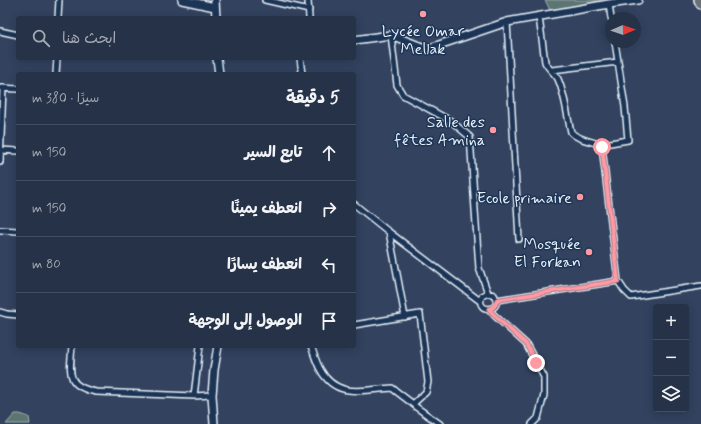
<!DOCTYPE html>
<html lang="ar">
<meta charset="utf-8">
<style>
:root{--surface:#263247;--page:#323e52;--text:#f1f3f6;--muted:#a4aab4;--line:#424d60}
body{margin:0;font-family:Mynerve,"Playpen Sans Arabic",sans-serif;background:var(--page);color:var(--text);direction:rtl}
.controls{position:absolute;right:12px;bottom:12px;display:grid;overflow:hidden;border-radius:4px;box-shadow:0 2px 10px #0003}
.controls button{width:36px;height:36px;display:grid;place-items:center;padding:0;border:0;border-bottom:1px solid var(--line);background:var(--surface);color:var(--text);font:20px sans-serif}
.compass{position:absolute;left:605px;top:12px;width:36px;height:36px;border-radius:50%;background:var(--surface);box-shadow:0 2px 10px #0003;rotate:88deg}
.stop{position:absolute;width:12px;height:12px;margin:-9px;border:3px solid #ff9aa2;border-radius:50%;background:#fff}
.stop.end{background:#ff9aa2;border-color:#fff;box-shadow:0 1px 4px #0008}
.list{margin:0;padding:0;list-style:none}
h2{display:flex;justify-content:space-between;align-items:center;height:52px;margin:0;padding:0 16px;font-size:17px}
h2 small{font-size:13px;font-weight:400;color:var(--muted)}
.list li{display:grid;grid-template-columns:26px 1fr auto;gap:12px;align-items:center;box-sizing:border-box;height:56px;padding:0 16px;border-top:1px solid var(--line)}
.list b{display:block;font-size:15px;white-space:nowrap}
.list em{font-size:13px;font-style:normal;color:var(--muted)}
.icon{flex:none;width:22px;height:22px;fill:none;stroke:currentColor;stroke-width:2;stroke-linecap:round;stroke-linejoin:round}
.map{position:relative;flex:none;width:701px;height:424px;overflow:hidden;direction:ltr}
.search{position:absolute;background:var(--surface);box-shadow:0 2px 10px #0003;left:16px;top:16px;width:340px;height:44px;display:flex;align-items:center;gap:10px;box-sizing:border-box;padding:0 14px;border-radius:4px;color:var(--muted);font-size:15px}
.panel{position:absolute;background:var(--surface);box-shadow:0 2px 10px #0003;left:16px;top:72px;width:340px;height:276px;border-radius:4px;direction:rtl}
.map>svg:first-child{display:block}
.green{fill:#5c7470;stroke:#a2b2b4}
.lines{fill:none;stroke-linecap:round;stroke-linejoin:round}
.minor-casing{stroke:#e8f1f8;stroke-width:8}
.tertiary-casing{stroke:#e8f1f8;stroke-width:10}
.trunk-casing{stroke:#e8f1f8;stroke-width:12}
.minor{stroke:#1d3557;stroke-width:5}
.tertiary{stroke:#1d3557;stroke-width:7}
.trunk{stroke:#6b6f75;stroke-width:9}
.route{stroke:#ff9aa2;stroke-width:5}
.poi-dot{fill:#ff9aa2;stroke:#1d3557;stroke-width:1.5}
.labels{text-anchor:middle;stroke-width:3;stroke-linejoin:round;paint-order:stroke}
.poi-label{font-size:16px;fill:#e8f1f8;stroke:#1d3557;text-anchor:end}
</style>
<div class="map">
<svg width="701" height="424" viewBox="0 0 701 424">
<rect width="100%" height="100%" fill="#32425f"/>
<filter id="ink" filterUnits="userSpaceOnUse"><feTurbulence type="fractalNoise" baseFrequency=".025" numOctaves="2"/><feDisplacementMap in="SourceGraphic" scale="8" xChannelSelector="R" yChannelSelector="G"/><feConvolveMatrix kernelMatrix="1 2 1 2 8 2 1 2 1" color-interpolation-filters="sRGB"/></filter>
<g filter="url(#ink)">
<path class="green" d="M545,0h57l1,2 -53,8z
M15,414h5l9,3 1,7h-24z"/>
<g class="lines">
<g class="minor-casing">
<path id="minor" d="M265,0l44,10
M308,0l1,18
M609,4l2,14
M539,17l6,45c3,7 10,11 13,17 7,15 9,37 13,53 5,7 23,10 31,13
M58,18l1,-18
M507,22l12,217
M0,31l18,4
M391,35l6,50 6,10 48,26 19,16 9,131 9,25 6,2c11,17 -20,19 -12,1l6,-3
M615,42l10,65 3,33 -24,4 -2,1v2l16,134 6,9 7,7 70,-11
M300,58l2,16
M552,70l66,-8
M56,74l1,-16
M1,88l17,1
M0,150l18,1
M0,162l3,-74
M354,204l35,28 91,69
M0,230l18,1
M389,232l9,47 7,38
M497,300l121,-19
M489,309l5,6 32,29 18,33v18l-6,23 -6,6
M0,312l7,2 11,1
M354,325l66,-11 8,68 -2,10 -13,12
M72,346c-2,26 -7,40 24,46l98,4 18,-1
M311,346c3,8 5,16 9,23 16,30 43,21 72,19l21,16 3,3 24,17
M194,396l6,-50"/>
</g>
<g class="tertiary-casing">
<path id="tertiary" d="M182,0l33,7
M215,0l1,18
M354,40l37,-5 36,14 80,-27 102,-18 29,-4
M217,58l2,16
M214,424l-2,-29 2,-25 4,-24"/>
</g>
<g class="trunk-casing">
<path id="trunk" d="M699,0l2,4"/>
</g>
<use href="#minor" class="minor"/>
<use href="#tertiary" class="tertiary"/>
<use href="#trunk" class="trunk"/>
</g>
</g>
<g class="lines" filter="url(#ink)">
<path class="route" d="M536,363l-10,-19 -32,-29 -5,-6c5,-1 7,-4 8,-9l121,-19 -16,-134"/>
</g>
<g class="poi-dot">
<circle cx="423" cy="14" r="4"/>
<circle cx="493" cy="130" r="4"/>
<circle cx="580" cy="197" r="4"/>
<circle cx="589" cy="252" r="4"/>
</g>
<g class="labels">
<g class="poi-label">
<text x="423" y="36" text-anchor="middle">Lycée Omar<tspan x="423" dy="18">Mellak</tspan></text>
<text x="485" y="127">Salle des<tspan x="485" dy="18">fêtes Amina</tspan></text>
<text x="572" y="203">Ecole primaire</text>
<text x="581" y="249">Mosquée<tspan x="581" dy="18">El Forkan</tspan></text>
</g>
</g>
</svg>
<div class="controls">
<button>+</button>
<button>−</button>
<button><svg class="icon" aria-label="layers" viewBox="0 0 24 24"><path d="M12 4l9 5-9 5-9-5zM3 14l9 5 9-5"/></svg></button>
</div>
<svg class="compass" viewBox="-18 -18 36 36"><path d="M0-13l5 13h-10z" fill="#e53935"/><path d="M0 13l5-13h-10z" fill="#a4aab4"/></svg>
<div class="stop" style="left:602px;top:147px"></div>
<div class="stop end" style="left:536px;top:363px"></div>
<div class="search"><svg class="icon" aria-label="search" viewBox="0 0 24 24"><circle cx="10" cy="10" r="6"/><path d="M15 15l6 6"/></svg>ابحث هنا</div>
<section class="panel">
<h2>5 دقيقة<small>سيرًا · 380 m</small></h2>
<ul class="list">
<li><svg class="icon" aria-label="ahead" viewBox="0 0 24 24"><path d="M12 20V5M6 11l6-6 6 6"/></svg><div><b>تابع السير</b></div><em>150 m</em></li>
<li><svg class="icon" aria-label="right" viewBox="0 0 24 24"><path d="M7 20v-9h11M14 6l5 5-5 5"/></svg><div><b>انعطف يمينًا</b></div><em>150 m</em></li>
<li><svg class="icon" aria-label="left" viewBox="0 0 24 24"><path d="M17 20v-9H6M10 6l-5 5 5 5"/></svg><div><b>انعطف يسارًا</b></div><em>80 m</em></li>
<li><svg class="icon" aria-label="arrive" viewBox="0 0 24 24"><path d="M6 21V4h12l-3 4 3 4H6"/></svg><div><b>الوصول إلى الوجهة</b></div></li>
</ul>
</section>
</div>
